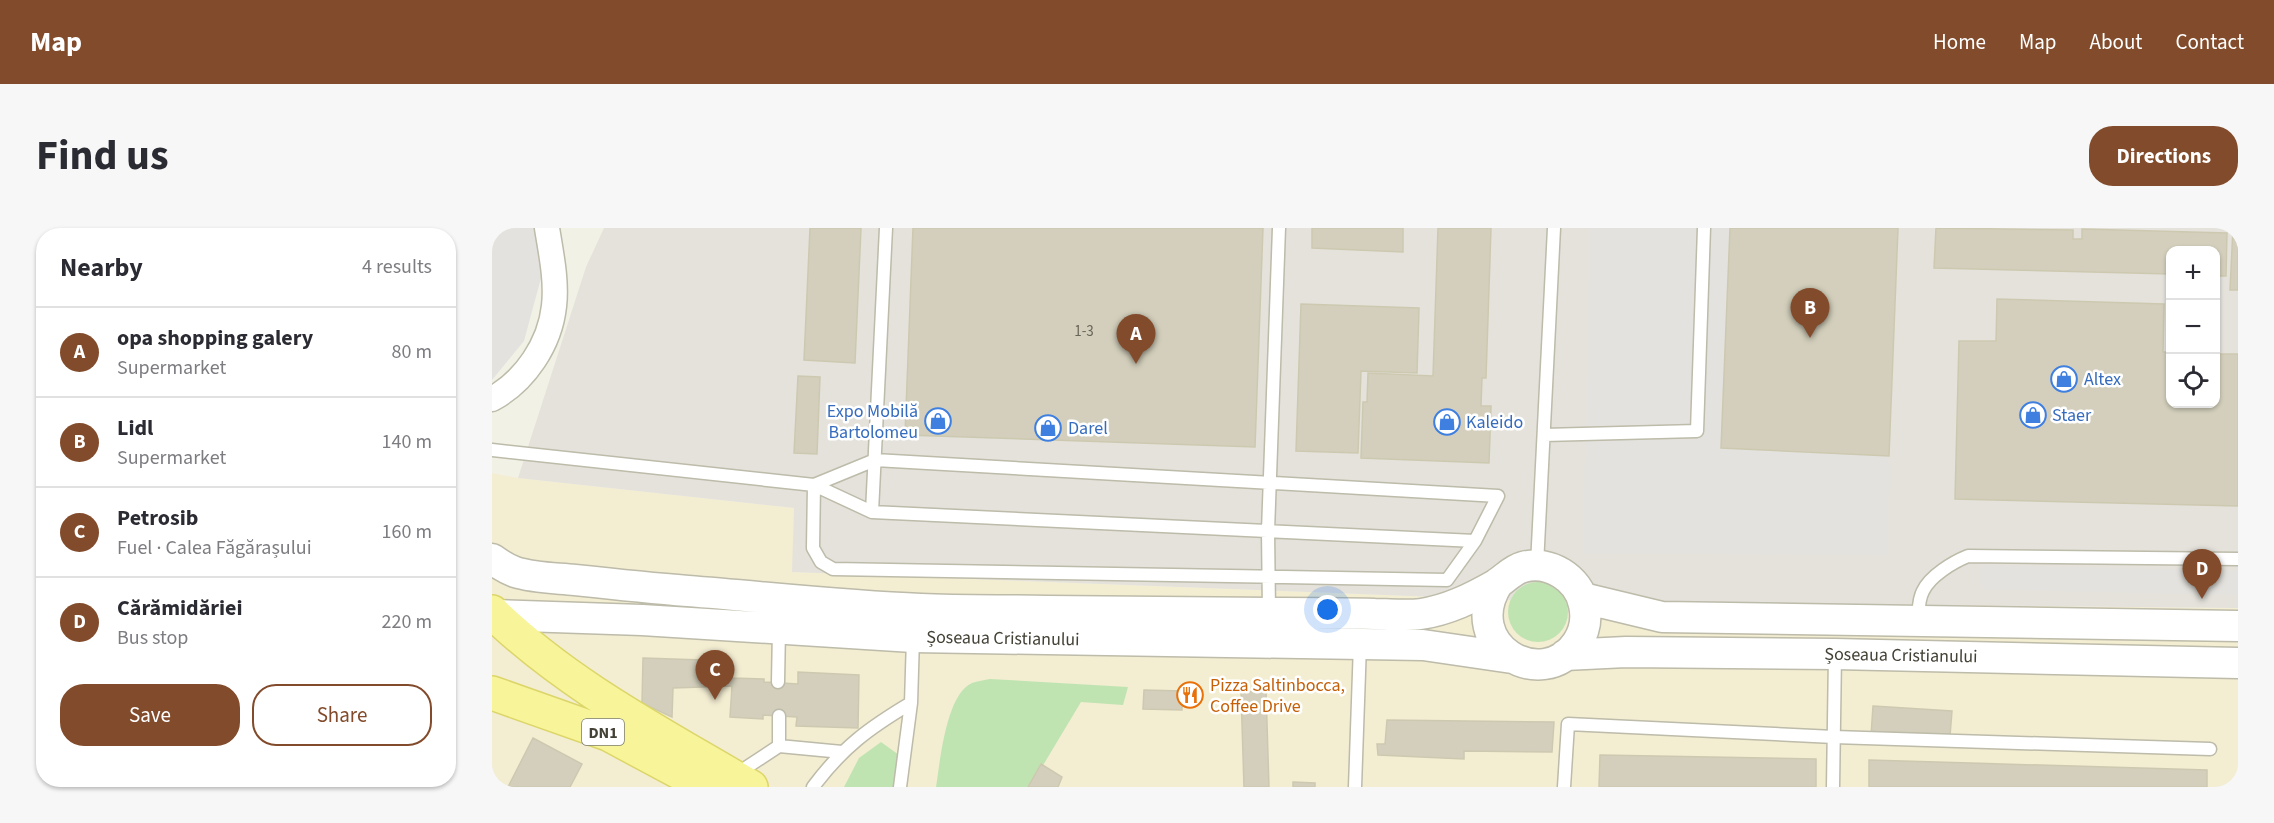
<!DOCTYPE html>
<meta charset="utf-8">
<style>
:root{--surface:#fff;--page:#f7f7f7;--text:#2b2b33;--muted:#7c7c81;--line:#e1e1e2;--accent:#824b2b}
body{margin:0;font-family:"Source Sans 3",sans-serif;background:var(--page);color:var(--text)}
.controls{position:absolute;right:18px;top:18px;display:grid;overflow:hidden;border-radius:12px;box-shadow:0 2px 4px #0004}
.controls button{width:54px;height:54px;display:grid;place-items:center;padding:0;border:0;border-bottom:2px solid var(--line);background:var(--surface);color:var(--text);font:30px sans-serif}
.you{position:absolute;left:836px;top:382px;width:21px;height:21px;margin:-15px;border:4px solid #fff;border-radius:50%;background:#1a73e8;box-shadow:0 0 0 9px #1a73e833}
.badge{display:grid;place-items:center;width:39px;height:39px;border-radius:50%;background:var(--accent);color:#fff;font-size:20px;font-weight:700}
.pin{position:absolute;translate:-50% -50px;filter:drop-shadow(0 2px 3px #0008)}
.pin::after{content:'';position:absolute;top:32px;width:21px;height:18px;background:inherit;clip-path:polygon(0 0,100% 0,50% 100%)}
.list{margin:0;padding:0;list-style:none}
h2{display:flex;justify-content:space-between;align-items:center;height:78px;margin:0;padding:0 24px;font-size:26px}
h2 small{font-size:20px;font-weight:400;color:var(--muted)}
.list li{display:grid;grid-template-columns:39px 1fr auto;gap:18px;align-items:center;box-sizing:border-box;height:90px;padding:0 24px;border-top:2px solid var(--line)}
.list b{display:block;font-size:22px;white-space:nowrap}
.list p{margin:0;font-size:20px;white-space:nowrap;color:var(--muted)}
.list em{font-size:20px;font-style:normal;color:var(--muted)}
.actions{display:flex;gap:12px;padding:18px 24px}
.actions a{flex:1;padding:14px 0;border:2px solid var(--accent);border-radius:24px;text-align:center;font-size:21px;color:var(--accent)}
.actions .main{background:var(--accent);color:#fff}
.icon{flex:none;width:33px;height:33px;fill:none;stroke:currentColor;stroke-width:2;stroke-linecap:round;stroke-linejoin:round}
.map{position:relative;flex:none;width:1746px;height:559px;overflow:hidden;border-radius:24px}
header{display:flex;align-items:center;gap:36px;box-sizing:border-box;height:84px;padding:0 30px;background:var(--accent);color:#fff}
header strong{font-size:28px}
nav{display:flex;gap:33px;margin-inline-start:auto;font-size:21px}
.intro{display:flex;align-items:center;justify-content:space-between;box-sizing:border-box;height:144px;padding:0 36px}
h1{margin:0;font-size:42px}
.button{padding:15px 27px;border-radius:24px;background:var(--accent);color:#fff;font-size:21px;font-weight:700}
main{display:flex;gap:36px;padding:0 36px}
aside{flex:1;background:var(--surface);border-radius:24px;box-shadow:0 2px 4px #0004}
.map>svg:first-child{display:block}
.commercial{fill:#f3edd2}
.industrial{fill:#e4e2db;fill-rule:evenodd}
.green{fill:#c0e4b1}
.parking{fill:#e3e2de}
.building{fill:#d3cfbc;stroke:#cdc9b0;stroke-width:1.5}
.lines{fill:none;stroke-linecap:round;stroke-linejoin:round}
.service-casing{stroke:#bdbba9;stroke-width:15}
.minor-casing{stroke:#bdbba9;stroke-width:27}
.tertiary-casing{stroke:#bdbba9;stroke-width:33}
.primary-casing{stroke:#dcd66a;stroke-width:36}
.service{stroke:#fff;stroke-width:12}
.minor{stroke:#fff;stroke-width:24}
.tertiary{stroke:#fff;stroke-width:30}
.primary{stroke:#f8f499;stroke-width:33}
.labels{text-anchor:middle;stroke-width:5;stroke-linejoin:round;paint-order:stroke}
.number-label{font-size:15px;fill:#686558}
.shield{fill:#fff;stroke:#7c7b72;stroke-width:1.5}
.shield-label{font-size:16px;font-weight:bold;fill:#444236}
.shop-label{font-size:18px;fill:#366cbe;stroke:#fff;text-anchor:start}
.street-label{font-size:18px;fill:#444236;stroke:#fff}
.food-label{font-size:18px;fill:#c56008;stroke:#fff;text-anchor:start}
</style>
<header>
<strong>Map</strong>
<nav><a>Home</a><a>Map</a><a>About</a><a>Contact</a></nav>
</header>
<div class="intro"><h1>Find us</h1><a class="button">Directions</a></div>
<main>
<aside>
<h2>Nearby<small>4 results</small></h2>
<ul class="list">
<li><span class="badge">A</span><div><b>opa shopping galery</b><p>Supermarket</p></div><em>80 m</em></li>
<li><span class="badge">B</span><div><b>Lidl</b><p>Supermarket</p></div><em>140 m</em></li>
<li><span class="badge">C</span><div><b>Petrosib</b><p>Fuel · Calea Făgărașului</p></div><em>160 m</em></li>
<li><span class="badge">D</span><div><b>Cărămidăriei</b><p>Bus stop</p></div><em>220 m</em></li>
</ul>
<div class="actions"><a class="main">Save</a><a>Share</a></div>
</aside>
<div class="map">
<svg width="1746" height="559" viewBox="0 0 1746 559">
<rect width="100%" height="100%" fill="#f2f1e6"/>
<path class="commercial" d="M0,245l26,5 276,30 -1,64 747,29 698,7v179h-1746z"/>
<path class="industrial" d="M112,0h1634v380l-698,-7 -748,-29 2,-64 -276,-30 68,-211zM1678,22h46v154h-46z"/>
<path class="green" d="M1016 384a30 30 0 1 1 60 0a30 30 0 1 1-60 0Z
M498,451l138,8 -5,18 -42,-3 -51,85h-94c4,-25 10,-93 36,-104 5,-2 13,-3 18,-4z
M389,514l18,13 -6,32h-49l15,-29z"/>
<path class="parking" d="M0,0h42l10,39 -20,74 -32,39z
M1098,0h140l-9,220 168,8 -2,99 -304,-2z
M1490,337l256,6v24l-257,-6z"/>
<path class="building" d="M318,0h51l-6,135 -51,-3z
M421,0h350l-8,219 -350,-12z
M820,0h91v24l-91,-4z
M946,0h53l-5,150h-4l-1,28h10l-2,57 -128,-5 2,-56h4l1,-29 65,3z
M1238,0h168l-9,228 -168,-8z
M1444,0l137,2v9h9v-10l145,4 -1,43h-10v-26h-46v24l-236,-6z
M1741,0h5v62h-8z
M1505,71l167,5 -1,48h7v52h46v-50h22v152l-283,-7 4,-158h37z
M809,76l118,4 -2,65 -56,-2 -3,82 -62,-2z
M306,148l22,1 -3,77 -23,-1z
M151,430l89,3v17l32,1v3l34,2v-12l61,3 -1,53 -62,-2 1,-9 -34,-2v4l-33,-2 2,-31 -59,2 -1,29 -30,-14z
M652,462l38,1v19l-39,-1z
M774,463l3,96h-25l-3,-95z
M1381,478l79,5 -2,25h-79z
M895,492l167,2 -2,30 -88,-1v8l-86,-4 -1,-11h8z
M41,510l49,26 -12,23h-62z
M1108,527l216,4v28h-217z
M1377,532l338,10v17h-338z
M549,536l21,13 -4,10h-30z
M801,554l22,1v4h-22z"/>
<g class="lines">
<g class="service-casing">
<path id="service" d="M1052,207l153,-4 7,-203
M0,222l322,35 58,27 603,29 23,-45 -623,-36 -61,25
M322,257l-1,63 8,14 12,7 614,11 28,-39
M380,284l14,-284
M1045,337l17,-337
M777,384l-1,-81 11,-303
M1426,392c1,-9 0,-20 5,-29 7,-15 30,-29 45,-35l270,3
M286,454l1,-53
M287,488v30l63,6
M243,547l44,-29
M321,559c30,-40 56,-59 98,-84
M408,559l11,-84 2,-65
M863,559l5,-143
M1072,559l4,-63 266,13 376,12
M1341,559l2,-132"/>
</g>
<g class="minor-casing">
<path id="minor" d="M0,171c33,-18 58,-55 62,-93 3,-25 -3,-53 -7,-78"/>
</g>
<g class="tertiary-casing">
<path id="tertiary" d="M0,331c7,5 15,10 23,13 19,6 40,6 60,8 37,4 75,8 113,11 77,6 155,15 233,18 42,2 84,1 126,2 78,1 156,2 234,2 31,0 62,0 94,1 15,0 31,2 46,0 27,-4 51,-16 74,-29 10,-6 17,-15 28,-18 26,-7 56,11 61,38 3,13 1,26 -7,38 -34,51 -119,3 -79,-60
M1091,370l79,19 576,9
M0,387l150,5 271,17 510,8 89,13
M1073,427l61,-3 209,2 403,9"/>
</g>
<g class="primary-casing">
<path id="primary" d="M0,384c75,73 170,122 259,175
M0,465l116,41 99,53"/>
</g>
<use href="#service" class="service"/>
<use href="#minor" class="minor"/>
<use href="#tertiary" class="tertiary"/>
<use href="#primary" class="primary"/>
</g>
<defs>
<g id="shop-ring" transform="scale(1.35)"><circle r="9.5" fill="#fff" stroke="#3f7fe0" stroke-width="1.5"/><path d="M-5-2.5h2.3a2.7 3.5 0 0 1 5.4 0H5L5.5 6h-11ZM-1.5-2.5h3a1.5 2.3 0 0 0-3 0Z" fill="#3f7fe0"/></g>
<g id="restaurant-ring" transform="scale(1.35)"><circle r="9.5" fill="#fff" stroke="#e8710a" stroke-width="1.5"/><path d="M-5-6h1v4h1v-4h1v4h1v-4h1v5L-1.5 .5V6h-2V.5L-5-1ZM5-6V6H3V1.5H1.5Q1.5-4 5-6Z" fill="#e8710a"/></g>
</defs>
<g fill-rule="evenodd">
<use href="#shop-ring" x="1572" y="151"/>
<use href="#shop-ring" x="1541" y="187"/>
<use href="#shop-ring" x="446" y="193"/>
<use href="#shop-ring" x="955" y="194"/>
<use href="#shop-ring" x="556" y="200"/>
<use href="#restaurant-ring" x="698" y="467"/>
</g>
<g class="labels">
<g class="number-label">
<text x="592" y="108">1-3</text>
</g>
<rect class="shield" x="90" y="491" width="42" height="26" rx="4.5"/>
<g class="shield-label">
<text x="111" y="510">DN1</text>
</g>
<g class="shop-label">
<text x="1592" y="157">Altex</text>
<text x="426" y="189" text-anchor="end">Expo Mobilă<tspan x="426" dy="21">Bartolomeu</tspan></text>
<text x="1560" y="193">Staer</text>
<text x="974" y="200">Kaleido</text>
<text x="576" y="206">Darel</text>
</g>
<g class="street-label">
<text transform="translate(511 410) rotate(1)" y="6">Șoseaua Cristianului</text>
<text transform="translate(1409 427) rotate(1)" y="6">Șoseaua Cristianului</text>
</g>
<g class="food-label">
<text x="718" y="463">Pizza Saltinbocca,<tspan x="718" dy="21">Coffee Drive</tspan></text>
</g>
</g>
</svg>
<div class="controls">
<button>+</button>
<button>−</button>
<button><svg class="icon" aria-label="locate" viewBox="0 0 24 24"><circle cx="12" cy="12" r="6"/><path d="M12 2v4M12 18v4M2 12h4M18 12h4"/></svg></button>
</div>
<div class="you"></div>
<div class="pin badge" style="left:644px;top:136px">A</div>
<div class="pin badge" style="left:1318px;top:110px">B</div>
<div class="pin badge" style="left:223px;top:472px">C</div>
<div class="pin badge" style="left:1710px;top:371px">D</div>
</div>
</main>
